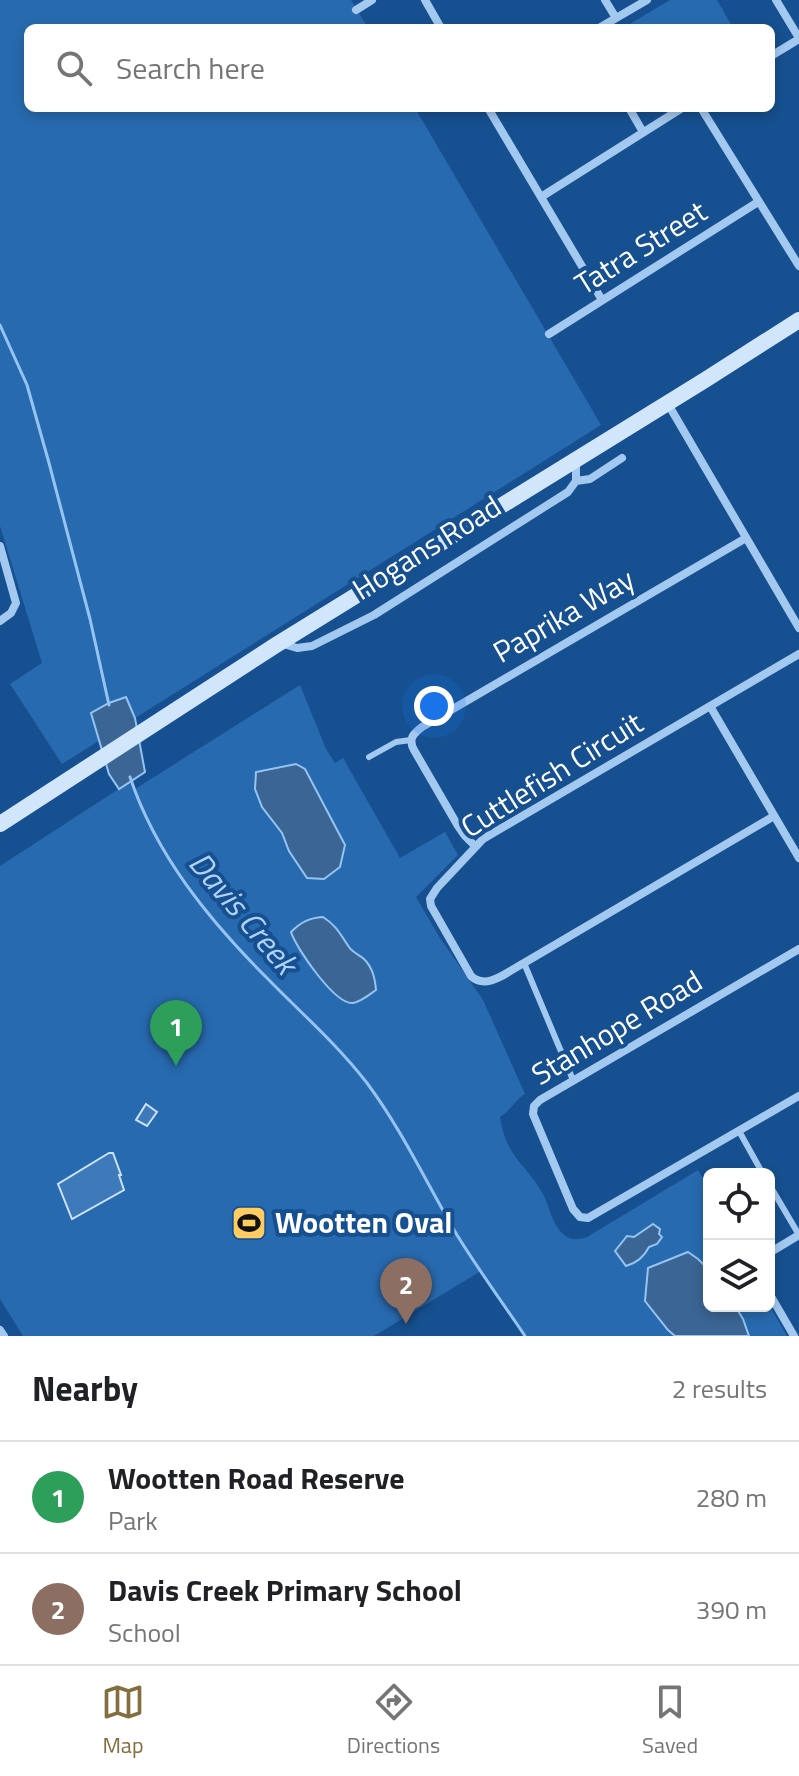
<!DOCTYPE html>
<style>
:root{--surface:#fff;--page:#f2f2f2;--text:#202124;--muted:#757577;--line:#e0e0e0;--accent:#846e40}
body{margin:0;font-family:"Titillium Web",sans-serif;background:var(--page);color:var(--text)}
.controls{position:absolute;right:24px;bottom:24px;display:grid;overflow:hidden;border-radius:12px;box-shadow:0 4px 12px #0003}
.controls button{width:72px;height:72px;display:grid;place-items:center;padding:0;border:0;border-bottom:2px solid var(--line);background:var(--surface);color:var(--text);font:40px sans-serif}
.you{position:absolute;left:434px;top:706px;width:28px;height:28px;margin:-20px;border:6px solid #fff;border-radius:50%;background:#1a73e8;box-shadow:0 0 0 12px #1a73e833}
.badge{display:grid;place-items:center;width:52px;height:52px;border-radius:50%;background:var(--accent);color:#fff;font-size:26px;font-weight:700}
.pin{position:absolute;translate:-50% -66px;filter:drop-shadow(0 2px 4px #0008)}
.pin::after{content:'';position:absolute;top:42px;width:28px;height:24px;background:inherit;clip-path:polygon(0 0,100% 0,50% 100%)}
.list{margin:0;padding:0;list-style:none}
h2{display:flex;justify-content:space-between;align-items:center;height:104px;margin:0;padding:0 32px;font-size:34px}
h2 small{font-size:26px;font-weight:400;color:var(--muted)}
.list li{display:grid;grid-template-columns:52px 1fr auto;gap:24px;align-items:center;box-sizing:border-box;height:112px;padding:0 32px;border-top:2px solid var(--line)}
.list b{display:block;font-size:30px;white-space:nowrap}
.list p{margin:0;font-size:26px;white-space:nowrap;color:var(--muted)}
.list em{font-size:26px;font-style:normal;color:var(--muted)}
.icon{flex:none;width:44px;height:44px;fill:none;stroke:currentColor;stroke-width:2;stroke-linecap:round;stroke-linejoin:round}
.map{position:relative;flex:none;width:799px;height:1336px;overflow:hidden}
.search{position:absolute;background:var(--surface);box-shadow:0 4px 12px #0003;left:24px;right:24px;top:24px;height:88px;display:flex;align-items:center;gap:20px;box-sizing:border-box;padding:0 28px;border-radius:12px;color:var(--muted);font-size:30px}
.sheet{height:328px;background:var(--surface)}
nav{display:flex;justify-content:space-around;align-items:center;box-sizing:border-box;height:112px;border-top:2px solid var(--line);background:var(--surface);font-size:22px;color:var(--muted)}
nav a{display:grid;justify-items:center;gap:4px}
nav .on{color:var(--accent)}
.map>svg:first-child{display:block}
.green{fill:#286aaf}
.water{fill:#3b6594;stroke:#95c4f3;stroke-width:2}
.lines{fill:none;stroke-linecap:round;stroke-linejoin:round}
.stream{stroke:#95c4f3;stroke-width:3}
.building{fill:#3e79b9;stroke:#cae2fb;stroke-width:2}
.lane{stroke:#a3c9f0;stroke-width:6}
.street{stroke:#a3c9f0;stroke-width:8}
.secondary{stroke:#d1e5fb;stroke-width:16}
.labels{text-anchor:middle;stroke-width:8;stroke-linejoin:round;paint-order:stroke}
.street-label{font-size:30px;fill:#fff;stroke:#165090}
.poi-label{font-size:30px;font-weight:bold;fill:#fff;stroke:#165090;text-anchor:start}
.water-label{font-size:32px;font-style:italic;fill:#afd2f7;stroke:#165090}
</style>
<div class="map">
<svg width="799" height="1336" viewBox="0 0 799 1336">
<rect width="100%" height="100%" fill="#165090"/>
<path class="green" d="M0,0h351l17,28h-340v80h387l186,317 -539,339 -52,-80 32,-21 -42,-137z
M670,0h47l16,28h-110z
M300,685l26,64 9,14 8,-5 57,100 45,-26 13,23 -42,42 24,41 43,62 42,94c-11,7 -15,17 -25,23 6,41 26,46 43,77 7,13 9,31 20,40 7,7 15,6 24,3l111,-67 11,19v117l60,-1 18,31h-262l-44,-65 -107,65h-351l-23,-37v-433l131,-85 4,8z"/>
<path class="water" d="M126,697l9,21 10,54 -26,17 -10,-15 -18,-61 18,-10z
M296,764l9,5 40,76 -5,22 -16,12 -17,-1 -18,-27 -7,-18 -20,-26 -7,-18 1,-17z
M323,917c14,9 17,17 26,30 4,6 11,8 15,12 9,9 11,20 12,31 -6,4 -15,12 -23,13 -18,2 -57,-55 -62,-71 10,-10 18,-14 32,-15z
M653,1224l7,5 -1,5 3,3 -5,7 -8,3c-5,10 -12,16 -23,19l-11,-15 12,-15 7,1z
M688,1252l10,7 11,11v36h26l8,13 6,17h-74l-7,-6 -23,-29 3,-33z"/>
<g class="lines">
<path class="stream" d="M0,325l27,60 22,78 41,156 19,86
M130,777c26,78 79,143 136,200 34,35 71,67 101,106 35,47 60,101 90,152 21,34 45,67 68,101"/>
</g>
<path class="building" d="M146,1104l11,8 -10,14 -11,-6z
M109,1153h4l8,22h-2l5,15 -52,29 -14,-35z"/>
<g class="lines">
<path class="lane" d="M369,757l27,-15 15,-2
M524,963l49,117
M739,1131l24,43
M769,1184l30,51"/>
<path class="street" d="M425,0l16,28
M605,0l11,18
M776,0l23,38
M356,10l16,-10
M599,28l48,-28
M771,56l28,-17
M488,108l114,192
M629,108l14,24
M701,108l98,158
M541,197l141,-89
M549,334l209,-132
M668,404l131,224
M576,481l14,-2 32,-21
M0,546l16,57 -5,10 -11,8
M280,643l17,5 15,-2 62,-31 194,-123 8,-11v-21
M710,706l89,152
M774,816l-250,147c-16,8 -37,28 -53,13l-40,-70 -1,-7 7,-11 46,-49 316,-185
M475,846l-10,-10 -7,-10 -44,-76c-6,-11 -1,-16 8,-23l324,-189
M799,949l-259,151 -6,6 -1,8 40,95 7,8 8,1 211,-122
M769,1253l30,-18
M769,1293l25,43
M0,1330l4,6"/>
<path class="secondary" d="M0,824l276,-179 429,-265 94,-60"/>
</g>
<defs>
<g id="stadium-square" transform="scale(1.8)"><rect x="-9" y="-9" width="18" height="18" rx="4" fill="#ffcc62" stroke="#165090"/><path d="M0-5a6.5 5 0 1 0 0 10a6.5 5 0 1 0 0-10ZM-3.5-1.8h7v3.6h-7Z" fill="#111"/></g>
</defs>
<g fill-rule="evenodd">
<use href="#stadium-square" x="249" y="1223"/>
</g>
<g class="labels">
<g class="street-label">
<text transform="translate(641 248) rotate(-32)" y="10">Tatra Street</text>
<text transform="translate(427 548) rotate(-32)" y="10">Hogans Road</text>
<text transform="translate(564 616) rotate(-30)" y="10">Paprika Way</text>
<text transform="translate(552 775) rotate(-32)" y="10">Cuttlefish Circuit</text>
<text transform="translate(617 1028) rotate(-31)" y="10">Stanhope Road</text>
</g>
<g class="poi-label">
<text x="275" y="1233">Wootten Oval</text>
</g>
<g class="water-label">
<text transform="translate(243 913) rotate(50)" y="11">Davis Creek</text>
</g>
</g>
</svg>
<div class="controls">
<button><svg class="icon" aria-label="locate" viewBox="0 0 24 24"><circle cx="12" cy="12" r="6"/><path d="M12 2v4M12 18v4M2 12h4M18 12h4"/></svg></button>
<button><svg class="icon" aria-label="layers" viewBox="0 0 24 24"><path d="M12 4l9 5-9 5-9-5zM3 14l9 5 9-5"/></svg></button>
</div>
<div class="you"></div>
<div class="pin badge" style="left:176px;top:1066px;background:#2e9e5b">1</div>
<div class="pin badge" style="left:406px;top:1324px;background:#8d6e63">2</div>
<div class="search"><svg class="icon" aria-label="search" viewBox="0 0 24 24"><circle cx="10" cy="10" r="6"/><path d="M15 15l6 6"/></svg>Search here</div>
</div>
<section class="sheet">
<h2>Nearby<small>2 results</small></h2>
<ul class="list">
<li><span class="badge" style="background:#2e9e5b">1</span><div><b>Wootten Road Reserve</b><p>Park</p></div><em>280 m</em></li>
<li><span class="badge" style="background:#8d6e63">2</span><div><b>Davis Creek Primary School</b><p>School</p></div><em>390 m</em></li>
</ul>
</section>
<nav>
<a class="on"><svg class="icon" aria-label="map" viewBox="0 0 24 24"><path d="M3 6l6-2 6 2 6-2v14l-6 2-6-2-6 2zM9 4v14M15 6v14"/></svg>Map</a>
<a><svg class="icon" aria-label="directions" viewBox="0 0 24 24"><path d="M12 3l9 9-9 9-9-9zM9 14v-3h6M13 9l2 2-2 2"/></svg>Directions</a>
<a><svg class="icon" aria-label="saved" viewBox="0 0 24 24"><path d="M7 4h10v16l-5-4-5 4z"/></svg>Saved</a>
</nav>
